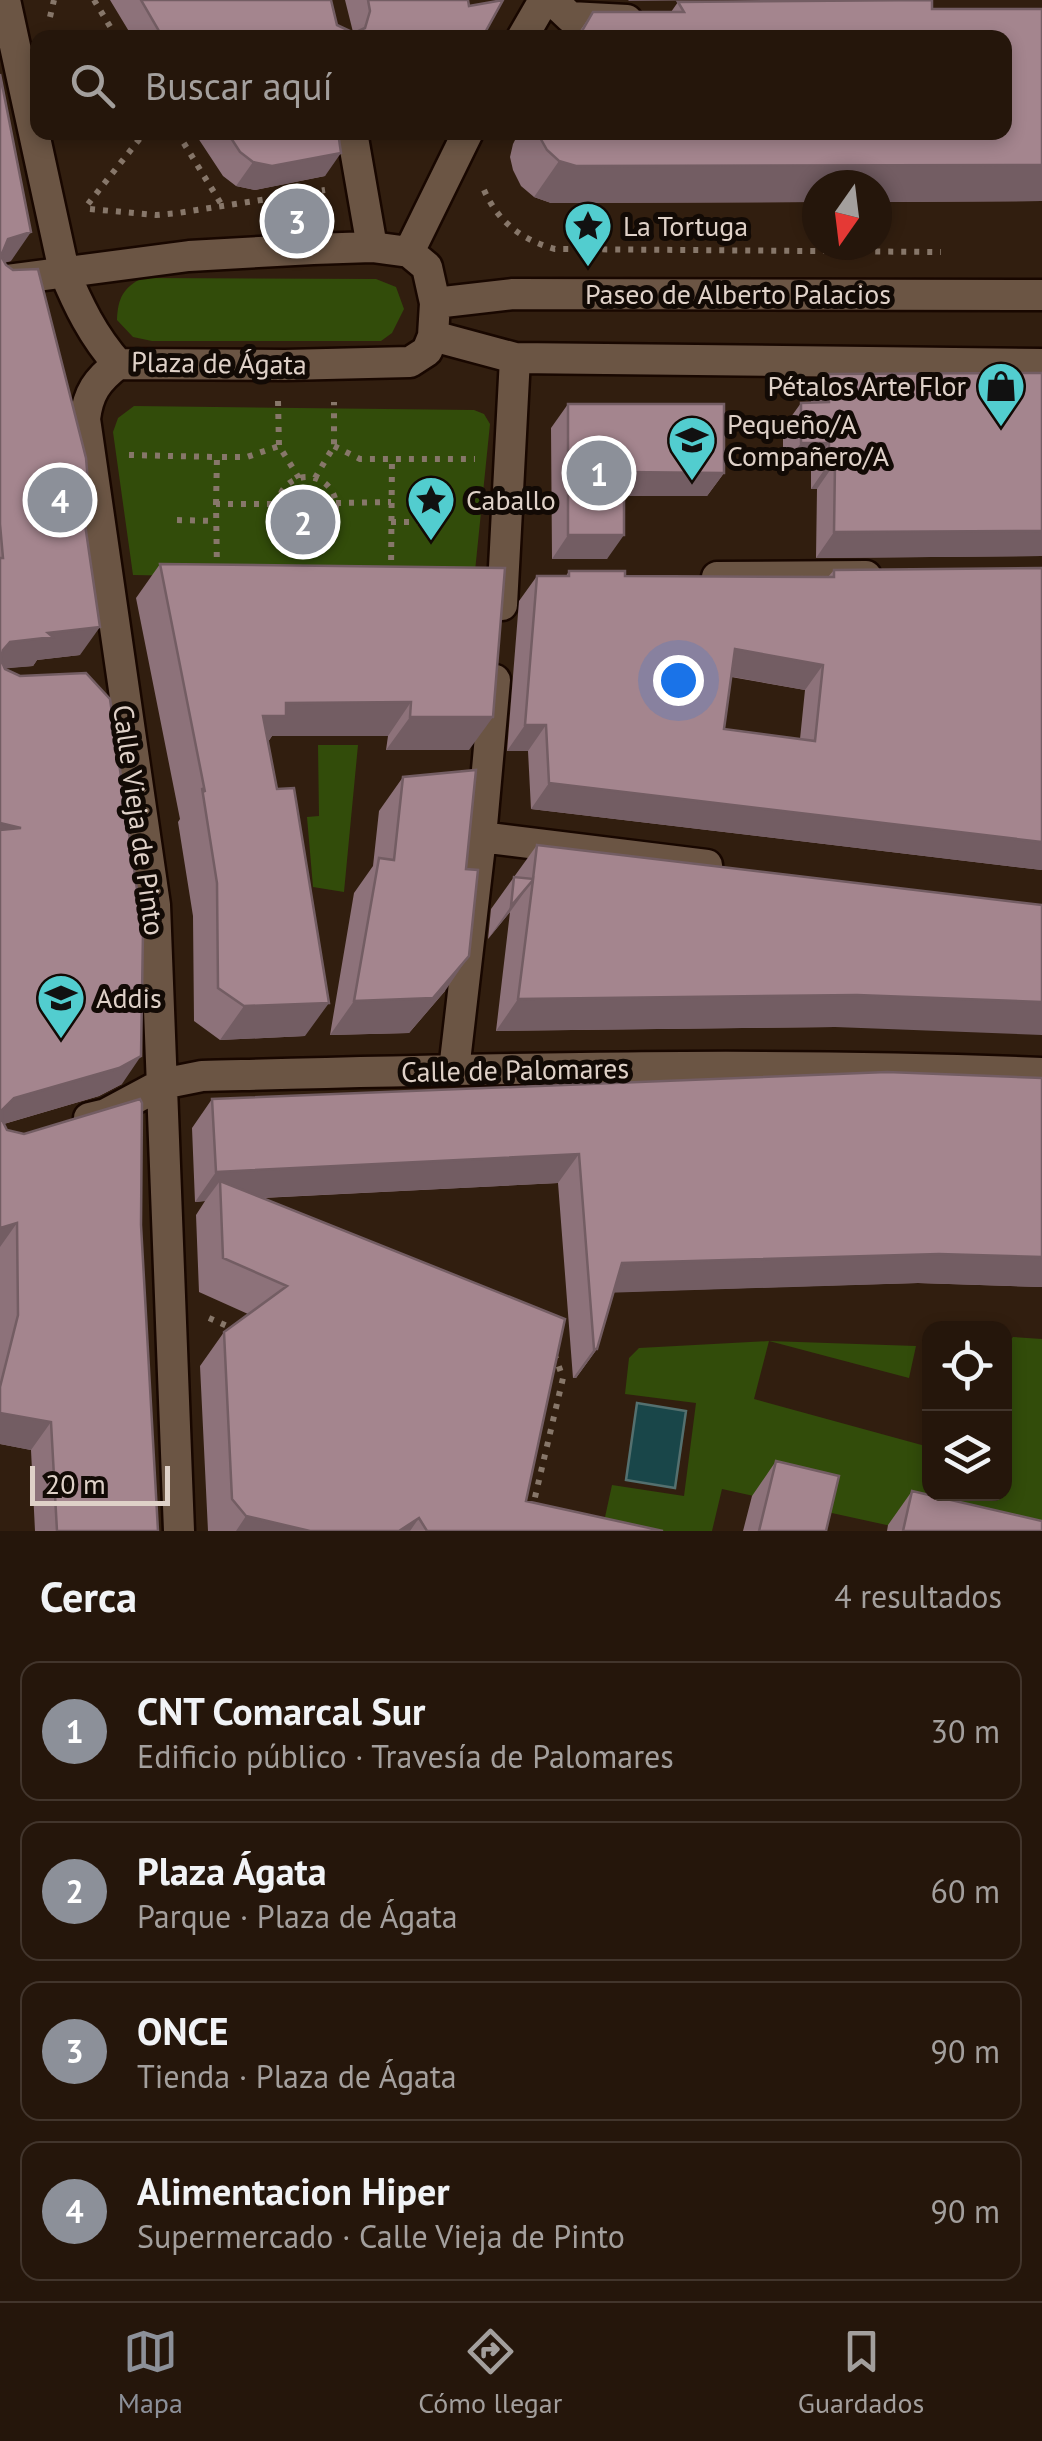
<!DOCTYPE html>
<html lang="es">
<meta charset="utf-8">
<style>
:root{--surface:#25160b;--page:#312319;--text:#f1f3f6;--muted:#a39f9d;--line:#42352c;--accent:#8c9099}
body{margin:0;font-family:"PT Sans",sans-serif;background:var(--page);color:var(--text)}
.controls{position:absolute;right:30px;bottom:30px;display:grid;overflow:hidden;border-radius:20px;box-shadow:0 5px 15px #0003}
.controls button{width:90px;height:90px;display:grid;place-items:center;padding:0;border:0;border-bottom:2px solid var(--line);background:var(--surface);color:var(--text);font:50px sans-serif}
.compass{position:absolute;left:802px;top:170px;width:90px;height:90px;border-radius:50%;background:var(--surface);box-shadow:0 5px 15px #0003;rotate:194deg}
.scale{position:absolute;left:30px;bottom:25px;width:140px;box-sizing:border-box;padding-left:10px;border:5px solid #dfd1c8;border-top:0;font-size:28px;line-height:35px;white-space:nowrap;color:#dfd1c8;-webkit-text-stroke:8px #120a05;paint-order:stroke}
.you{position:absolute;left:678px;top:680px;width:35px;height:35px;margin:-25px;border:8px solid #fff;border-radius:50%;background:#1a73e8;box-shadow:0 0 0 15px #1a73e833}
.badge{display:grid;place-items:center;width:65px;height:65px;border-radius:50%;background:var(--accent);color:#fff;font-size:32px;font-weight:700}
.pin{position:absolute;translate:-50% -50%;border:5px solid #fff;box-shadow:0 2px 10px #0006}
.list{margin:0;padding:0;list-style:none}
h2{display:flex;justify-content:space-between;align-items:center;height:130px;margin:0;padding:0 40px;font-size:42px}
h2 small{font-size:32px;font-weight:400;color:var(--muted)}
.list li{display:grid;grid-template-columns:65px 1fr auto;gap:30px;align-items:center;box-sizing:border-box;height:140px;margin:0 20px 20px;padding:0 20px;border:2px solid var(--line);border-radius:20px}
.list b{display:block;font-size:38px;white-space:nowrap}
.list p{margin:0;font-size:32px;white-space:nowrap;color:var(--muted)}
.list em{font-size:32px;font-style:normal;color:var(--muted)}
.icon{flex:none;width:55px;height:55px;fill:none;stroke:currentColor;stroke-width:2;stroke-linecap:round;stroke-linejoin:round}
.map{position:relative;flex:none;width:1042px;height:1531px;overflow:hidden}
.search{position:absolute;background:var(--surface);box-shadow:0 5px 15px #0003;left:30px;right:30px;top:30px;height:110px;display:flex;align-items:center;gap:25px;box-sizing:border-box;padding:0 35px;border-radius:20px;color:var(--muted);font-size:38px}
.sheet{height:770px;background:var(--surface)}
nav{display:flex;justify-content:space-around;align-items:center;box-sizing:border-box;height:140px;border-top:2px solid var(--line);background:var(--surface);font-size:28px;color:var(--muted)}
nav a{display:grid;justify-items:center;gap:5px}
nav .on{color:var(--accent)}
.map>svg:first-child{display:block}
.green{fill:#324c0a}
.water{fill:#194649;stroke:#54706f;stroke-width:2.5}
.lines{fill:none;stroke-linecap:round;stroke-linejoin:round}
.minor-casing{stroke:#180700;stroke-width:35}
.path{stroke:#87776a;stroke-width:6;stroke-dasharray:5 8;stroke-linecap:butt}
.minor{stroke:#6b5544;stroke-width:30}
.wall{fill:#8d727a;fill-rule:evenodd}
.shaded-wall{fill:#735d63}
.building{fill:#a4858e;stroke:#735d63;stroke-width:2.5;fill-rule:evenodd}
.labels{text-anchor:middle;stroke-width:10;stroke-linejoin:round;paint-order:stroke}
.poi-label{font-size:28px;fill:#dfd1c8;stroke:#120a05;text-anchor:start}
.street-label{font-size:28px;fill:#dfd1c8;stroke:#120a05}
</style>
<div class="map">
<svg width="1042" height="1531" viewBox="0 0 1042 1531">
<rect width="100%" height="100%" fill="#311e0f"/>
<path class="green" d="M142,278l234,1 20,8 8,22 -12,24 -11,8h-229l-19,-4 -16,-17c1,-22 6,-32 25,-42z
M134,406l340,4 10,4 6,10 -16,157 -341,-6 -20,-143 5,-14z
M318,745h40l-14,147 -31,-5 -6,-70 12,-1z
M1013,1337l29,2v192h-128l-192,-42 -10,42h-110l10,-46 72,11 12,-93 -71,-9 4,-36 10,-10 130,-7 147,5 -7,32 -140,-37 -15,58 175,48 1,47h74l1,-148z"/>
<path class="water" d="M637,1403l49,8 -11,77 -49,-8z"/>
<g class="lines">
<g class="minor-casing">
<path id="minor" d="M552,0l18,17 57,3
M522,38l22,-38
M352,132l20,115
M409,252l59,-120
M0,281l189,-25 124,-7 59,-2 37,5 18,15 8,36 -2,33 -6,15 -17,11 -125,3 -167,-1c-25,-28 -40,-59 -54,-93l-59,-271
M435,303l78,-9 529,1
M433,336l82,22 527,6
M118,364c-21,16 -30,29 -33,55l70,486 24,626
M717,577l149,-1
M502,605l13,-247
M481,837l226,28
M454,1070l27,-233 14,-157
M89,1118l17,-4 56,-30 40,-8c280,-7 560,-15 840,-3"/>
</g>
<path class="path" d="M94,0l23,38
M50,17l4,-17
M177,132l46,75
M484,190c14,32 38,50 71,59l386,3
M88,204l57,-72
M90,209l66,6 22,-2 147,-23
M278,401l1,45 20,32
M334,446l26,13h115
M129,455l88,2
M278 506a29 29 0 1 1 58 0a29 29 0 1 1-58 0Z
M315,478l19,-32v-44
M336,503l55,-1
M216,504l1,-47h30l32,-11
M177,520l39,1
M391,522h37
M217,570l-1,-66h62
M305,570v-35
M391,573l1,-114
M209,1318l25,11
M532,1510l31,-132 -9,-25"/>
<use href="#minor" class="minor"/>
</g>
<path class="wall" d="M110,0h221l6,25 16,7 -8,-32h123l14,38h-349z
M932,0v9h110v192l-165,1v-17h-60v17l-266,1 -17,-6 -13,-11 -8,-16 -3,-13 3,-13 6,-12h485v-94h-429l18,-26h78l7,-10z
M0,74l11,187 -7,1 76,231v162l-43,5 -4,6 -29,2 118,416 -23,12 -95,28 3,6 134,95 17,306h-123l-4,-81 -31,-6z
M194,132h144l-13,44 -70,14 -19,-4 -13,-10z
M829,374l213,182 -226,2 1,-69h-6v-21h-28v-40l18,-25h10v-4z
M568,404l156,69 -17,23h-83l-17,63h-55l-1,-131z
M160,564l345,4 -36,182h-83l2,-14h-116l-4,6 37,294 -85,4 -26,-19 -1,-105 -15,-94 2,-3 -44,-221z
M834,570l208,300 -511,-61 -3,-58h-21l12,-150 18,-25h29l3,-5 56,5 203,1zM731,677l74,13 -5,49 -76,-10z
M403,777l42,214 -36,42 -79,2 24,-142 19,-27 6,-55z
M537,845l298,182 -339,4 14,-119 -22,27 3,-30z
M1042,1078v209l-124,-4 -304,9 -17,57 -21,29h-3l-15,-195 -295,15 263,303 137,30h-455l-8,-165 24,-34 24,-18 -49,-22 -3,-77 9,-14 -10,1 -3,-74 20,-29z
M776,1461l50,70h-83l9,-35z
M912,1491l130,40h-155l1,-6z"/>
<path class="shaded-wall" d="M629,0h101l-102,1z
M341,153l-16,23 -70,14 -19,-4 17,-24z
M559,161l483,4v36l-165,1v-17h-60v17l-266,1 -17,-6z
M31,232l-20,29 -11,3v-14l8,-11z
M801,443h28l-18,25h-28z
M829,463h6l-18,26h-6z
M624,472l100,1 -17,23h-100z
M1042,531v25l-226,2 18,-26z
M568,535h56l-17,24h-55z
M100,627l-20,28 -43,5 -4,6 -33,3v-15l10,-12 38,-9z
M735,649l88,16 -18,25 -88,-16z
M411,702l-23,34h-116l-10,14 1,-34 23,-13z
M410,717h83l-24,33h-83z
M525,725h21l-18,26h-21z
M549,783l493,59v28l-511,-61z
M0,823l21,5 -21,28z
M533,880l-23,32 -22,27 23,-33z
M469,956l-24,35 -36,42 -79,2 24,-34z
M857,995l185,7v33l-207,-8 -339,4 22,-32z
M329,1003l-24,33 -85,4 24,-34z
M141,1056l-19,28 -23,12 -99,29v-12l14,-15z
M579,1154l-21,29 -337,17 -1,-19 -15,20 -10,1 21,-30z
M17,1223l-17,24v-19z
M939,1254l103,3v30l-124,-4 -316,10 20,-30z
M594,1349h3l-21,29h-3z
M0,1413l51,9 -20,28 -31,-6z
M246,1516l64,15h-74z
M419,1518l-9,13h-11z"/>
<path class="building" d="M141,0h190l6,25 17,8 11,-5 5,-17 -2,-11h100l1,6 34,-6 -21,38h-319z
M932,0v9h110v156l-466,1 -17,-5 -12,-11 -9,-16v-2h466v-94h-426l15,-26h91l-6,-10z
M0,74l31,158 -23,7 -7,17 5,9 7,5 25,-1 48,189 2,24 -9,1 21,144 -52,6 5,4 -43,5 -7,8 -2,10 4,9 15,7 66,-3 24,26 33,233 -2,124 -22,12 -105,30 -12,12v10l5,10 17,4 116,-35 2,4 -1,122 17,306h-101l-6,-109 -51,-9v-26l18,-72 -1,-92 -17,5v-398l21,-2 -21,-5v-265h3l-3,-34z
M227,132h111l3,21 -69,13 -19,-4 -13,-10z
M1042,373v158l-208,1 1,-69h-6v-20h-28v-40l28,-1v-28z
M568,404h156v69l-100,-1v63h-56z
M160,564l345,4 -12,149h-83l1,-15 -125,1v13h-23l14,73 17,-1 35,215 -85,3 -26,-18 -1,-105 -15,-95 3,4z
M1042,568v274l-493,-59 -3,-58h-21l12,-149h32v-5h56v5l209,1v-7zM735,649l88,16 -8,76 -91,-12z
M476,770l-10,99 12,1 -9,86 -36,42 -79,3 25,-143 15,2 9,-83z
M537,845l505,60v97l-185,-7 -339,4 15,-119 -22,26 3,-29 19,2z
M887,1072l155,6v179l-103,-3 -317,9 -25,86h-3l-15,-195 -363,18 -4,-73z
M220,1181l345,138 -39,182 137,30h-236l-8,-13 -20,13h-89l-64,-15 -14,-17 -8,-167 63,-46 -64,-28z
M776,1461l63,15 -13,55h-67z
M912,1491l130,30v10h-139z"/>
<defs>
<g id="sight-pin" transform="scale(2.5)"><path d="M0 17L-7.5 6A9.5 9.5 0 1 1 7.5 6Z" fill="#52cdcf" stroke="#120a05"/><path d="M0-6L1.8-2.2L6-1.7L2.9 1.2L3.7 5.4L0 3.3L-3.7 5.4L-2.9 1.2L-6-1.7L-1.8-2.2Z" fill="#111"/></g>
<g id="shop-pin" transform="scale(2.5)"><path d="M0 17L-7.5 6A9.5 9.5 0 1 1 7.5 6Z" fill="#52cdcf" stroke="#120a05"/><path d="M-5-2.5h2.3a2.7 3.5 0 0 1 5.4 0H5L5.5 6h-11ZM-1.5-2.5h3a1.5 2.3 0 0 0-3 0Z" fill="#111"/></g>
<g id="school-pin" transform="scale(2.5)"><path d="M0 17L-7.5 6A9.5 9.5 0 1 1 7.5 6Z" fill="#52cdcf" stroke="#120a05"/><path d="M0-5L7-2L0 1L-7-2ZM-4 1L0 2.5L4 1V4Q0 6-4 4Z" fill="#111"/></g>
</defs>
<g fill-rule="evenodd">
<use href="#sight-pin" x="588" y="226"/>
<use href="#shop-pin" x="1001" y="386"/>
<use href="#school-pin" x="692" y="440"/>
<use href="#sight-pin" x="431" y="500"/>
<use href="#school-pin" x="61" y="998"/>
</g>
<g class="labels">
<g class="poi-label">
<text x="623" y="236">La Tortuga</text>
<text x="966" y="396" text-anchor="end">Pétalos Arte Flor</text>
<text x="727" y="434">Pequeño/A<tspan x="727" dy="32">Compañero/A</tspan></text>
<text x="466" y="510">Caballo</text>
<text x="96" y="1008">Addis</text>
</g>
<g class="street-label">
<text x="738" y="304">Paseo de Alberto Palacios</text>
<text transform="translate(219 363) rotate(1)" y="10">Plaza de Ágata</text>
<text transform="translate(139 820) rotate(82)" y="10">Calle Vieja de Pinto</text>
<text transform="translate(515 1070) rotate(-1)" y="10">Calle de Palomares</text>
</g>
</g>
</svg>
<div class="controls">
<button><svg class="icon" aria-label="locate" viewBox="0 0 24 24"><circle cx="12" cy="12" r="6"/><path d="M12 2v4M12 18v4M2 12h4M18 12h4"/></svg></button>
<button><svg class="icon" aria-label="layers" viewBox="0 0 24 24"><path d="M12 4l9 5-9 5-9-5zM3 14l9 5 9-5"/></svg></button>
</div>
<svg class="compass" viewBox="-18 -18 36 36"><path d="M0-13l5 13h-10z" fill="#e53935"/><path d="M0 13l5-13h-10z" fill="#a39f9d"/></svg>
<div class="scale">20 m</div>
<div class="you"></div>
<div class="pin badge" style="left:599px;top:473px">1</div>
<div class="pin badge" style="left:303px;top:522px">2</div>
<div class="pin badge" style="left:297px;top:221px">3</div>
<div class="pin badge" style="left:60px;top:500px">4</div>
<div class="search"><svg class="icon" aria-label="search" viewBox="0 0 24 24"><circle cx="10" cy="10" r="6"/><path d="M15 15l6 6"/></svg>Buscar aquí</div>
</div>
<section class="sheet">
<h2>Cerca<small>4 resultados</small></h2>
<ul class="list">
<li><span class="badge">1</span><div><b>CNT Comarcal Sur</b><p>Edificio público · Travesía de Palomares</p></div><em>30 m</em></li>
<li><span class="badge">2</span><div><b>Plaza Ágata</b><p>Parque · Plaza de Ágata</p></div><em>60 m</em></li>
<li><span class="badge">3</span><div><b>ONCE</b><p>Tienda · Plaza de Ágata</p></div><em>90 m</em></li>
<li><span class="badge">4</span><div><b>Alimentacion Hiper</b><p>Supermercado · Calle Vieja de Pinto</p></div><em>90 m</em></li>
</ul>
</section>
<nav>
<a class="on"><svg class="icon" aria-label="map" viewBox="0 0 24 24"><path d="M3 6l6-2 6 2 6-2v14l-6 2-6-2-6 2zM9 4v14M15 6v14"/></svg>Mapa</a>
<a><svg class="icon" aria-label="directions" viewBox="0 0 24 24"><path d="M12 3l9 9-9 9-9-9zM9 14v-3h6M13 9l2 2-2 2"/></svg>Cómo llegar</a>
<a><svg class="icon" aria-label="saved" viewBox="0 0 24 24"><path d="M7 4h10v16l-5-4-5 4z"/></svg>Guardados</a>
</nav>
